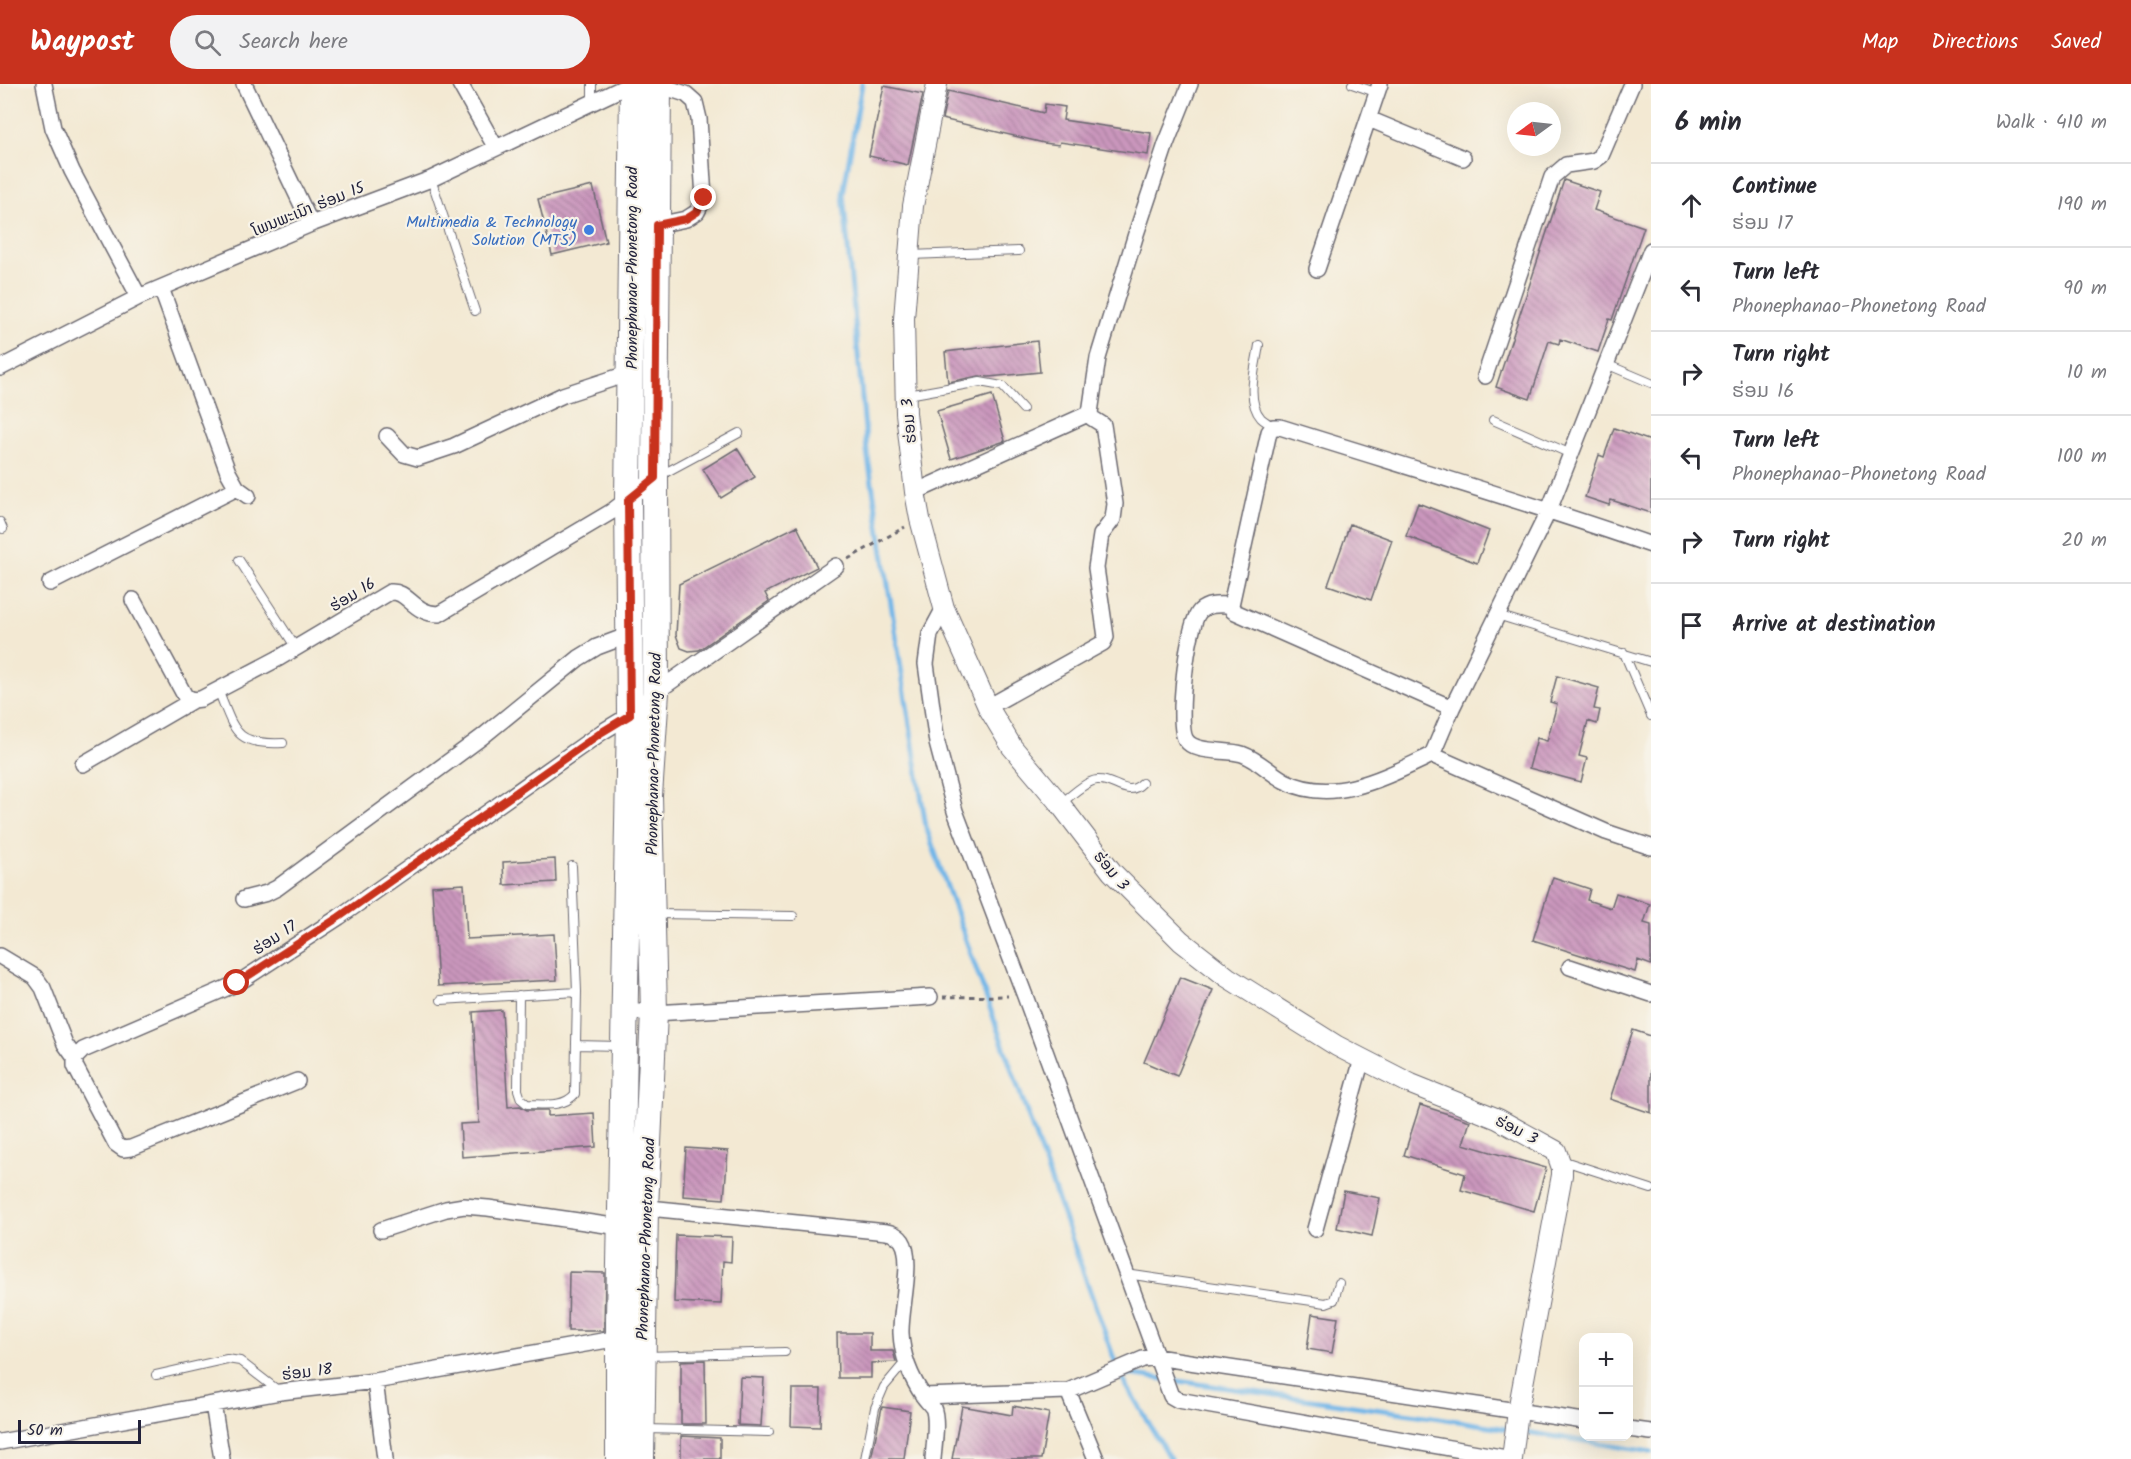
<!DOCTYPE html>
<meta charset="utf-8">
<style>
:root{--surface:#fff;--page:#f2f2f3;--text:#2b2b33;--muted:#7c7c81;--line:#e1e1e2;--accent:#c8321e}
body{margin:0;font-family:Kalam,"Noto Sans Lao",sans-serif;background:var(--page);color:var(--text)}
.controls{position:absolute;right:18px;bottom:18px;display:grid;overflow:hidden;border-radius:12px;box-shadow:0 6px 24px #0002}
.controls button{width:54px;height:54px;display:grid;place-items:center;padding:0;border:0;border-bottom:2px solid var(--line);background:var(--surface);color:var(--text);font:30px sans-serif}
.compass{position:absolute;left:1507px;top:18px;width:54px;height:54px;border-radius:50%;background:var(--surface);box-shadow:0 6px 24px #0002;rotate:255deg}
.scale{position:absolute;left:18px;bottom:15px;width:123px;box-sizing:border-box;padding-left:6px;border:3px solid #22223b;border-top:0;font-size:16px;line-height:21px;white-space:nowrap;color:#22223b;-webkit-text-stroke:4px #f7f3e8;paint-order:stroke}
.stop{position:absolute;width:18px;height:18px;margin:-14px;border:4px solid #c8321e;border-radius:50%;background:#fff}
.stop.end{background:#c8321e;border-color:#fff;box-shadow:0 2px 6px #0008}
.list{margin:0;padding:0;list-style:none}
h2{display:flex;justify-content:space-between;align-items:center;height:78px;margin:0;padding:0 24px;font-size:26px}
h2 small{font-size:20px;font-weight:400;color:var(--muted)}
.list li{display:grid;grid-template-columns:39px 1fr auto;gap:18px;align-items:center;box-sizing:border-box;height:84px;padding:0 24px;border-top:2px solid var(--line)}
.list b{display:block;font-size:22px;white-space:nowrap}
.list p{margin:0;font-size:20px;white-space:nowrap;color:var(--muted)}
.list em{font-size:20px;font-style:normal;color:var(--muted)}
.icon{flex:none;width:33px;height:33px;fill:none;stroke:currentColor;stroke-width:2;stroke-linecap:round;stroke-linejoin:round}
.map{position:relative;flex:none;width:1651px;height:1375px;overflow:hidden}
header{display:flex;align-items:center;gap:36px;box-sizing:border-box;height:84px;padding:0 30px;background:var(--accent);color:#fff}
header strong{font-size:28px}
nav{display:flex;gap:33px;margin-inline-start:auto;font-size:21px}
.search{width:420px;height:54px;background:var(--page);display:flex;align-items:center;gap:15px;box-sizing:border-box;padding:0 21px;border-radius:33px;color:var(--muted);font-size:22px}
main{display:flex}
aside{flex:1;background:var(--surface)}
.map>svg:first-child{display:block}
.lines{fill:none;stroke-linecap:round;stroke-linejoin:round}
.stream{stroke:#71b6e8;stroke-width:5}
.building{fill:url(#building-back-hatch)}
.service-casing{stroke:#6b6870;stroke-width:10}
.minor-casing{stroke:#6b6870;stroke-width:18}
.tertiary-casing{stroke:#6b6870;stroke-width:22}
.primary-casing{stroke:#6b6870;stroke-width:28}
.path{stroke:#6b6870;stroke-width:3;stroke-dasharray:4.5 4.5;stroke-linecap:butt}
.service{stroke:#fff;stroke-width:8}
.minor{stroke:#fff;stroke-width:15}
.tertiary{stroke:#fff;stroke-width:20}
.primary{stroke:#fff;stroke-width:26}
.route{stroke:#c8321e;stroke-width:8}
.shop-dot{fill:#3f7fe0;stroke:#f7f3e8;stroke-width:2}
.labels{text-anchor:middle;stroke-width:4.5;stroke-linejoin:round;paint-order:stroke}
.street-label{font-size:16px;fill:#22223b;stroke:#f7f3e8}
.shop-label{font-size:16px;fill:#366cbe;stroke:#f7f3e8;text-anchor:end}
</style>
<header>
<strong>Waypost</strong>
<div class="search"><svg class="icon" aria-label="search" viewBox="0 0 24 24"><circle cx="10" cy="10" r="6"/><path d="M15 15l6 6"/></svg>Search here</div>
<nav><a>Map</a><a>Directions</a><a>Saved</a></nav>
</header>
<main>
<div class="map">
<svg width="1651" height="1375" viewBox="0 0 1651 1375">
<defs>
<pattern id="building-back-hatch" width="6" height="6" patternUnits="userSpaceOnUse" patternTransform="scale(1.5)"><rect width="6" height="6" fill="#cb97bd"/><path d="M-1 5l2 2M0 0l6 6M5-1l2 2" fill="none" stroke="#a47b9b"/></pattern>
</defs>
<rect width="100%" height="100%" fill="#f7f3e8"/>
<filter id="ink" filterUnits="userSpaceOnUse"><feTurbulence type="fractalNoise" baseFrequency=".0167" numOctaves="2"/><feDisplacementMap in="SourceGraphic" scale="12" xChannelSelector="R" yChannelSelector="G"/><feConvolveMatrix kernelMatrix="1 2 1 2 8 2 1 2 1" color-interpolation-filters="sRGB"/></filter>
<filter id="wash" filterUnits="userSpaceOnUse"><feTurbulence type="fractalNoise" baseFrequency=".008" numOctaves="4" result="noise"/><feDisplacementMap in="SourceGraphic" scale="24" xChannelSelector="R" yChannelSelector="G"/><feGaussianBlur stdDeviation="1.35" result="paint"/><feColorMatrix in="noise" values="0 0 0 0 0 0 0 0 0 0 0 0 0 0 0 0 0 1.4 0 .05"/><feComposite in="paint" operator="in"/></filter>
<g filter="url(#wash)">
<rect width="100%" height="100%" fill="#f3e9d3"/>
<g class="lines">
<path class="stream" d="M862,0l-19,110 24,257 59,376 193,546 51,86
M1121,1289l318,45 212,34"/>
</g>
<g id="blocks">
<path class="building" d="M884,2l39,8 -15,71 -39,-9z
M948,7l96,22 1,-9 20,3 -2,13 88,13 -3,22 -88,-13 -1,3 -15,-2 -102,-24z
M1564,96l36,12 -6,18 50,17 -32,93 -3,-1 -11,33 -38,-13 -1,5 -10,-3 -19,58 -34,-12z
M593,102l13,56 -54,13 -14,-56z
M1037,257l3,31 -51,5 -10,-1 -31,6 -3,-30z
M992,311l13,46 -54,18 -14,-48z
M1614,344l37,13v72l-40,-13 -2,5 -24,-8 14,-42 5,2z
M737,364l18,29 -34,21 -18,-29z
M1418,419l71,28 -12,32 -71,-27z
M1350,440l42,16 -21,60 -43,-15z
M797,442l20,41 -52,26 4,8 -70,49 -10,1 -8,-3 -5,-13 3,-51z
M1557,592l42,12 -5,21 6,1 -3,14 -9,-3 -9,35 8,2 -6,24 -52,-14 8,-30 10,3 10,-37 -7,-2z
M555,775l1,23 -52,3 -1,-23z
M1553,793l37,12 -3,11 24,8 5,-15 34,11 -6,19 7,2v40l-13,-5 -3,12 -102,-32z
M464,800l3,55 87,-5 3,46 -119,6 -6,-100z
M1180,893l33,13 -36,86 -33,-14z
M502,926l6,97 12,-1 7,4h21v6l46,-3 2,34 -134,10 -2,-33 19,-1 -6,-111z
M1633,946l18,6v77l-41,-14z
M1420,1021l50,16 -7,23 83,24 -12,43 -73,-21 4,-16 -61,-19z
M686,1064l42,3 -4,48 -41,-3z
M1344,1107l36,7 -8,38 -35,-8z
M676,1151l56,2 -1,25 -8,-1 -2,43 -47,-2z
M569,1188l36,1 -1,58h-36z
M1312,1230l26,4 -6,35 -25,-4z
M837,1249h33v18h23l3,11 -25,1v15h-33z
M705,1276l1,64h-25v-63z
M740,1293l24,1 -3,48 -23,-1z
M792,1305h29l-1,38 -29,-1z
M962,1322l50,9 1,-9 36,7 -8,46h-89z
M882,1323l28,4 -6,48h-33z
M681,1352l39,2v21h-39z"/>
</g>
</g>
<g filter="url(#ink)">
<use href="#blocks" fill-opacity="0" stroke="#6b6870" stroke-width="1.5"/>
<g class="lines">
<g class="service-casing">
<path id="service" d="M1352,0l26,9
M592,17v-17
M431,95l44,132
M910,171l109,-4
M1259,261c-3,21 -14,55 2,73 3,3 9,6 12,9
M1606,280l45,19
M908,311l72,-13 22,4 21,23
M1493,336l78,34
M661,391l78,-42
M0,438l3,7
M239,476l57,88
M1497,531l154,47
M1624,569l27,63
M218,606c17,41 16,55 65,53
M1060,720c10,-7 25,-23 37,-24 17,-2 30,19 45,3
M657,830l136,2
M519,911l-1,95 3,9 6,5c17,0 36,4 48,-10l2,-102 -5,-126
M441,916l136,-8
M576,961l44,1
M1561,1076l90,29
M1126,1190l200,29 8,-3 5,-17
M646,1272l139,-4
M156,1291l71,-16 13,2 40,31
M646,1345l123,3
M865,1375l10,-51 9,-21 21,-25"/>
</g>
<g class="minor-casing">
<path id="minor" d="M44,0l9,44 19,43 67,126
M244,0l67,140
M460,0l36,64
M655,0l31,10 9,8 4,17 5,79 -7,14 -11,7 -29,6
M1369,35l94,39
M1317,185l63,-185
M161,204l67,184 9,16 11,8
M0,284l139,-71 172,-73 120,-45 200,-95
M1485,292l67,-199 14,-12 28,-4 7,-5 31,-72
M387,352l17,18 14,4 36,-12 109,-51 67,-22
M915,408l175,-79
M50,499l187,-95
M133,516l52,96 8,4 8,-1 78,-41 111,-66c18,-2 23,22 49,22l172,-102 44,-34
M1231,521c-11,0 -22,-2 -31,6 -13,13 -24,115 -14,129 9,14 41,9 56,14 17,6 28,19 43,27 49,25 102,-5 147,-26l20,-47 97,-198 102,-260
M944,524l-14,26 -4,30 11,79 18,68 70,185 146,400 7,4 334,59
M656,608l180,-126
M988,623l115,-64 3,-6 -10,-69 5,-33 12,-16 2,-15 -12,-79 -11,-7 -2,-5 8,-55 38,-124 30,-90 24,-60
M1452,624l-219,-97 -2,-6 38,-173 4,-5h7c124,39 248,75 371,118
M1432,671l174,77 45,15
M83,680l110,-64
M244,815l23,-6 10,-5 205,-151 97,-79 18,-11 32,-12
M0,872l35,21 8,11 22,56 10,14
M1570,883l81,27
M624,927l30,2 276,-16
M297,997l-166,67 -8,1 -7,-5 -41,-78v-8l8,-8 155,-67 101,-66 263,-185 28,-17
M639,1123l238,24c9,1 19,1 25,10 12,18 -2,69 -1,92 1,23 10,45 23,64 3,4 6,7 9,11 5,11 1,38 0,51
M1315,1145l47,-170
M381,1146l65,-21 18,-3 24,2 132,19
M375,1297l10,78
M1068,1307l28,68
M923,1312l145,-5 75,-32 13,-2 428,64
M213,1320l9,55
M1628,1345l23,3
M0,1358l280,-50 95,-11 244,-43"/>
</g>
<g class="tertiary-casing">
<path id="tertiary" d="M937,0l-24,122 -9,113 2,94 9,79 5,27 24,89 44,99 24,40 48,57 52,68 69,69 46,36 110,69 74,38 87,35 58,32 6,17v7l-44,236 -6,48"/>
</g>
<g class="primary-casing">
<path id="primary" d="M619,1375v-140l11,-604 -2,-215 5,-416
M641,1375l4,-251 9,-195 -5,-217 7,-104 -1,-214 3,-394"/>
</g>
<path class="path" d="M848,475l57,-32
M943,913l65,-1"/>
<use href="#service" class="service"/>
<use href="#minor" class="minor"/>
<use href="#tertiary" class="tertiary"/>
<use href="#primary" class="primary"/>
</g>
</g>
<g class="lines" filter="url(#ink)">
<path class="route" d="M237,899l102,-66 263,-185 28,-17 -2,-215 27,-22 2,-253 29,-6 11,-7 7,-14"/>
</g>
<circle class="shop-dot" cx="589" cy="146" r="6"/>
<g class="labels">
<g class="street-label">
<text transform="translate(308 124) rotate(-22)" y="6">ໂພນພະເນົາ ຮ່ອມ 15</text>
<text transform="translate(631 184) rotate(-90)" y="6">Phonephanao-Phonetong Road</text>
<text transform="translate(908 337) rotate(-95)" y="6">ຮ່ອມ 3</text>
<text transform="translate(352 510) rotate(-31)" y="6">ຮ່ອມ 16</text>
<text transform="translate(653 670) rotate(-89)" y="6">Phonephanao-Phonetong Road</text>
<text transform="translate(1112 786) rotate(50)" y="6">ຮ່ອມ 3</text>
<text transform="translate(274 853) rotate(-33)" y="6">ຮ່ອມ 17</text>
<text transform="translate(1517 1045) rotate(27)" y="6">ຮ່ອມ 3</text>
<text transform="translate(645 1155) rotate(-88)" y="6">Phonephanao-Phonetong Road</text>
<text transform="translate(307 1287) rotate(-7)" y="6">ຮ່ອມ 18</text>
</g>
<g class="shop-label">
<text x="577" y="143">Multimedia &amp; Technology<tspan x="577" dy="18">Solution (MTS)</tspan></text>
</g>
</g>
</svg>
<div class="controls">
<button>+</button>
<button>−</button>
</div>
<svg class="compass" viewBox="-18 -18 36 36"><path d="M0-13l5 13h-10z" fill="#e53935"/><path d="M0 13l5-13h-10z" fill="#7c7c81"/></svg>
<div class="scale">50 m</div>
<div class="stop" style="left:237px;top:899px"></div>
<div class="stop end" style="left:704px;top:114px"></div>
</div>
<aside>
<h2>6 min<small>Walk · 410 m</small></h2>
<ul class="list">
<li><svg class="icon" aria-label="ahead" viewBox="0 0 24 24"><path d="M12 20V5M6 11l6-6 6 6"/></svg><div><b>Continue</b><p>ຮ່ອມ 17</p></div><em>190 m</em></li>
<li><svg class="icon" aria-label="left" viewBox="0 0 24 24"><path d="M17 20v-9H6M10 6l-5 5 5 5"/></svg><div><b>Turn left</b><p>Phonephanao-Phonetong Road</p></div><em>90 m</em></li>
<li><svg class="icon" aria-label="right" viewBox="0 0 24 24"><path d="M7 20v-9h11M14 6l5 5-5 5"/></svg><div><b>Turn right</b><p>ຮ່ອມ 16</p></div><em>10 m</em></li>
<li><svg class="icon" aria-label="left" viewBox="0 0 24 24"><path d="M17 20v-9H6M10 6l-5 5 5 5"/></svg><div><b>Turn left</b><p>Phonephanao-Phonetong Road</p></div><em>100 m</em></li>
<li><svg class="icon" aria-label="right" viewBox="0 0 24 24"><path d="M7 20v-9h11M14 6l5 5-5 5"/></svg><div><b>Turn right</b></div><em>20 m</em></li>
<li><svg class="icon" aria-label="arrive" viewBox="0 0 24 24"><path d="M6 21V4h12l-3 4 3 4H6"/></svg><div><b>Arrive at destination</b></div></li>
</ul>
</aside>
</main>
